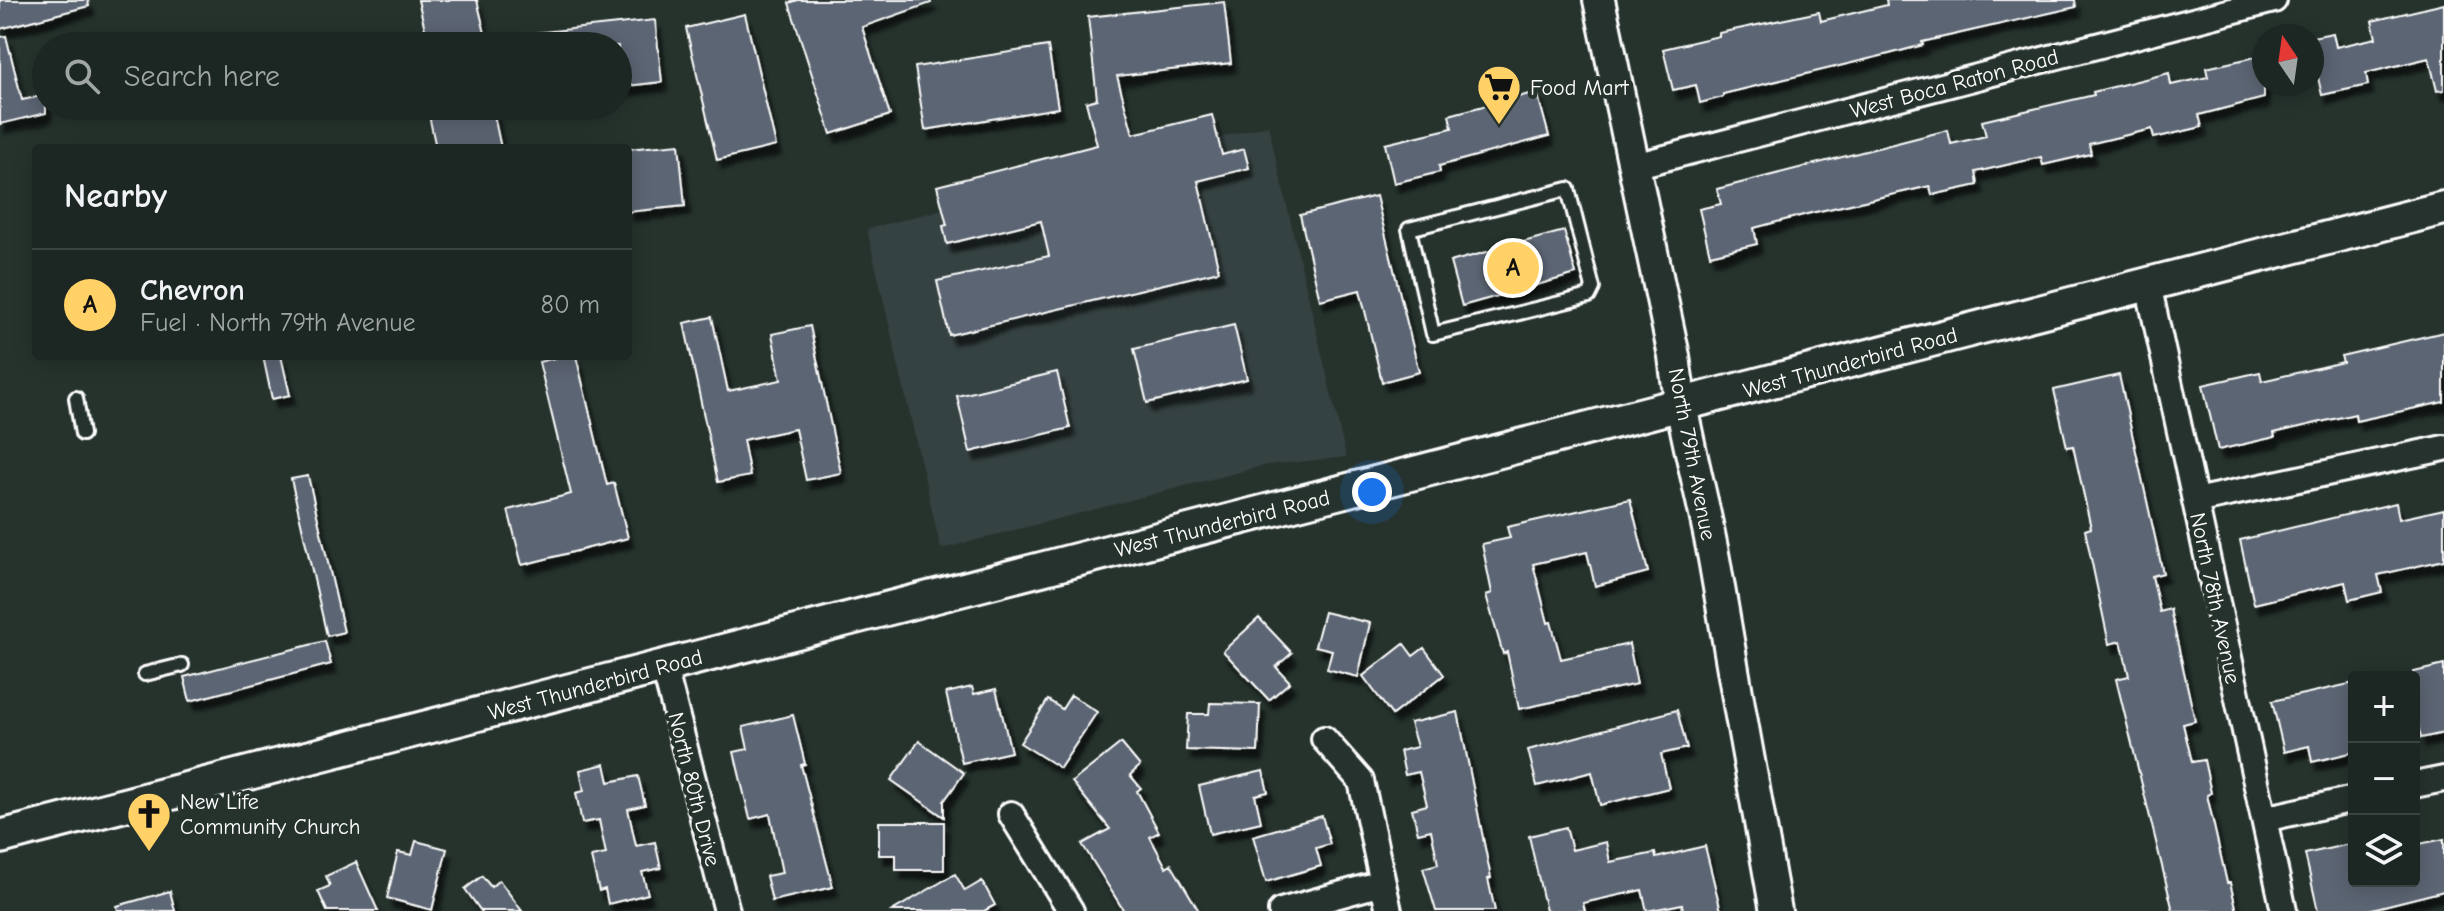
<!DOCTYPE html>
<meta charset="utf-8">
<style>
:root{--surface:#1c2622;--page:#252e2a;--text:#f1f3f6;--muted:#a0a5a5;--line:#3a4340;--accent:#ffd166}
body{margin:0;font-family:"Comic Neue",sans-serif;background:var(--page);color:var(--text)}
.controls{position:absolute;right:24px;bottom:24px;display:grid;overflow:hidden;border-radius:8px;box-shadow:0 4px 20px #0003}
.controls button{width:72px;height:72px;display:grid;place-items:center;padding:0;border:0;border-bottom:2px solid var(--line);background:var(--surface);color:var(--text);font:40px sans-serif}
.compass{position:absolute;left:2252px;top:24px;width:72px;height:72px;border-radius:50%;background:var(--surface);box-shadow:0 4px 20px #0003;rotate:347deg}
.you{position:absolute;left:1372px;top:492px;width:28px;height:28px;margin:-20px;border:6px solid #fff;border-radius:50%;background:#1a73e8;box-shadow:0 0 0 12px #1a73e833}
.badge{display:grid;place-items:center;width:52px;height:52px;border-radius:50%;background:var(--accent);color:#111;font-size:26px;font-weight:700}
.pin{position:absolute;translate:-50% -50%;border:4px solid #fff;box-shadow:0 2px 8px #0006}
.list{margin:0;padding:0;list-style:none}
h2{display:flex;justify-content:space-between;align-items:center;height:104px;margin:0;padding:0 32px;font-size:34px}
h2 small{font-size:26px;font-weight:400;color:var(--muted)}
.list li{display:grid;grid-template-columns:52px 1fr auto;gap:24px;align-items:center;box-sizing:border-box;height:112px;padding:0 32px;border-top:2px solid var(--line)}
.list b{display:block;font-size:30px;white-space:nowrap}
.list p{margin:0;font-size:26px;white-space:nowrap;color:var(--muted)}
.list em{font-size:26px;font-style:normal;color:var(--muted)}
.icon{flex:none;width:44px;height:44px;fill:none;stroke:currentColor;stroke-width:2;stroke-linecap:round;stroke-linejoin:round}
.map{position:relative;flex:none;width:2444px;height:911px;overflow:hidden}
.search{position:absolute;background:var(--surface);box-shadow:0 4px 20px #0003;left:32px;top:32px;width:600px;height:88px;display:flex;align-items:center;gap:20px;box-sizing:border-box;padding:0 28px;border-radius:44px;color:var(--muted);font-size:30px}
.panel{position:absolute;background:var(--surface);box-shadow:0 4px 20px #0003;left:32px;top:144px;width:600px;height:216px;border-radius:8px}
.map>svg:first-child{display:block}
.built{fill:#364242}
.building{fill:#5b6573;stroke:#fff;stroke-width:2;filter:url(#shadow)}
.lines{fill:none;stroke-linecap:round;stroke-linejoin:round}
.service-casing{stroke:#fff;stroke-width:18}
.minor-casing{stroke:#fff;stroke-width:30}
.tertiary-casing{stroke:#fff;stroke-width:36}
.secondary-casing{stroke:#fff;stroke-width:38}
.service{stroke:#26332d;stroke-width:12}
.minor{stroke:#26332d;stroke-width:24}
.tertiary{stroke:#26332d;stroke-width:30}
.secondary{stroke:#26332d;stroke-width:32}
.labels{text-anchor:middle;stroke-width:8;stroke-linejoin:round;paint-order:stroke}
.street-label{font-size:22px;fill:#fff;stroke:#26332d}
.poi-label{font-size:22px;fill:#fff;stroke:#26332d;text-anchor:start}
</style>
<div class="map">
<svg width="2444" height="911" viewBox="0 0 2444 911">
<defs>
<filter id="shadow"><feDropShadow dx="5" dy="9" stdDeviation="2" flood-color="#0009"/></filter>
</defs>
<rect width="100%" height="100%" fill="#26332d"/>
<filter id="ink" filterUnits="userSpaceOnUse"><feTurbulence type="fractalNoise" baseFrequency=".0125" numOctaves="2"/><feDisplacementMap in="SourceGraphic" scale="16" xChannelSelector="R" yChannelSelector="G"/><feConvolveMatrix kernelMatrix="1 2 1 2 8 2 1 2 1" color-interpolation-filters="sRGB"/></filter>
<g filter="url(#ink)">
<path class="built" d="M1268,125l78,332 -80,8 -325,84 -74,-320z"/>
<path class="building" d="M0,0h88l1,6 -89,23z
M418,0h59l11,46h-59z
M798,0h132l1,3 -69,24 28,88 -59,19 -42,-131z
M1886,0h189l1,7 -154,35 1,3 -34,9 -166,40v3l-23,6 -4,-18 -23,5 -10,-41 56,-13v-3l100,-21 2,9 66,-16z
M1224,2l7,61 -114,13 16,58 79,-19 10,40 22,-6 5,19 -51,13 21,90 -270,64 -12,-54 112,-25 -8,-35 -94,23 -4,-18 4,-1 -10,-39 160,-41 -11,-43 11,-3 -9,-82z
M2444,4v86l-7,1 -8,-33 -63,15 2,12 -46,10 -10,-44v-14l21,-4 3,14 40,-9 -4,-17z
M745,14l31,132 -59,14 -31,-132z
M655,20l7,62 -44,5v-41h-92l-1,-12z
M6,36l16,64 24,-5v18l-46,11v-87z
M1048,46l10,62 -133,22 -10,-63z
M2264,55v43l-65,17 3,12 -48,11 -2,-9 -63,15 2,10 -48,11 -2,-8 -65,15 2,13 -46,10 -2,-9 -119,27 -57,15 3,16 -47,11 -11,-46 22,-5 -4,-15 231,-59 3,14 35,-8 -4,-15 112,-26 -1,-3 76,-19 2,12 37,-8 -2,-9z
M1537,92l12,44 -110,30 1,6 -46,11 -9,-39 67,-16 -3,-13z
M427,106h65l9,42h-65z
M679,144l6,62 -57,6v-63z
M1376,196l43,176 -37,10 -22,-92 -40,10 -20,-85z
M1564,231l12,43 -114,32 -12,-44z
M712,317l16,74 53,-11 -9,-46 38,-8 31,147 -35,7 -11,-51 -52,11 7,36 -32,6 -34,-159z
M1234,325l13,54 -100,24 -13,-54z
M2444,332v70l-88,19 -1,-7 -81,19 1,4 -57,13 -15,-65 57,-13 2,9 81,-19 -2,-6z
M263,356h18l9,39 -18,4z
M562,356h14l31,129 7,-2 14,55 -106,27 -14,-55 63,-16 -32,-132z
M1057,372l13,56 -100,24 -13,-56z
M2119,375l44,198 -11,3 8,36 10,-3 25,112 -12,3 9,38 12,-2 7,33 -4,2 20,88h3l7,28h-64l-57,-232 13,-3 -8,-35 -12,3 -24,-114 6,-2 -18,-82 -6,1 -13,-57z
M308,476l36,156 -17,4 -36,-157z
M1630,499l18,73 -53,14 -8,-34 -54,12 15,59 3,-1 10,37 68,-15 8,40 -118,25 -12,-57 -4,2 -17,-59 6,-2 -10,-49 28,-6 -3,-11z
M2396,503l3,16 45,-10v51l-66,15 4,17 -33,8 -4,-18 -91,22 -14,-64z
M1324,612l46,11 -12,54 -31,-8 5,-19 -17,-4z
M1259,618l33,35 -16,14 14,15 -21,18 -46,-49z
M325,641l6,23 -141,37 -6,-24z
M1404,644l9,12 11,-8 20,27 -52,40 -29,-39z
M2444,665v68l-23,5 -7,-30v-36z
M2354,683v69l-42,10 -3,-16 -25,6 -12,-51z
M972,687l2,7 22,-5 15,63 -49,11 -16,-70z
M1071,695l26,17 -37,56 -40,-25 28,-43 14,9z
M1210,703l50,1 -2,48 -72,-2 2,-36h21z
M1677,710l10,38 -26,6 8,34 -69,17 -8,-33 -55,14 -9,-36z
M1458,712l33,166 -3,1 7,32h-59l-13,-43 15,-4 -7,-34 -13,3 -6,-24 15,-4 -8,-33 -14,3 -5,-24 17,-4 -7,-24z
M793,715l12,49 -4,1 32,122 -61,14 -6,-25 16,-3 -12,-59 -20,5 -16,-67 14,-3 -5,-22z
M919,741l45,32 -20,28v16l-53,-37z
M1121,743l19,23 -10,9 11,13 -4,3 22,41 -9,5 16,30 5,-3 28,47h-75l-42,-67 28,-15 -38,-47z
M605,764l4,18 29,-6 7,29 -17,4 8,37 19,-4 6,26 -19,4 6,22 -40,10 -3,-15 -6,2 -8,-34 15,-3 -7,-34 -17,3 -6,-30 8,-2 -4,-21z
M1263,771l5,21 -13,3 6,27 -51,12 -11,-48z
M1322,816l8,28 -14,4 5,18 -55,16 -13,-46z
M879,822h65v48h-48v-15h-17z
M1566,827l6,23 34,-8 4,20 45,-9 1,5 49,-12 16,65h-38l-1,-7 -35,7 -5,-21 -59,13 2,8h-39l-17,-75z
M2444,839v52l-80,20h-46l-13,-57 49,-11v38h60v-36z
M416,841l31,8 -15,61 -45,-12 11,-46 14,3z
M356,862l22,49h-51l-9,-20 12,-5 -4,-10z
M955,874l10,17 17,-10 13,24 -11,6h-92z
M482,876l9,11 8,-7 23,31h-41l-16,-22z
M170,891l5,20h-57l-1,-5z"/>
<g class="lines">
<g class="service-casing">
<path id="service" d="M1568,189l25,99 -4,8 -156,38 -24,-105z
M76,398l6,36
M145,674l37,-9"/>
</g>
<g class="minor-casing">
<path id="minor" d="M1634,166l640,-166
M2148,284l136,627
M2195,501l249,-53
M664,667l63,244
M1324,739l37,42 28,130
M2414,785l30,-6
M1011,814l60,97
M2264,819l90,-20
M1281,911l101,-28"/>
</g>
<g class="tertiary-casing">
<path id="tertiary" d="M1599,0l75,356c8,73 30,142 42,214 19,114 39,227 60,341"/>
</g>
<g class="secondary-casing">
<path id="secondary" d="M0,837l2444,-629"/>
</g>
<use href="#service" class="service"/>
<use href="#minor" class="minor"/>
<use href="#tertiary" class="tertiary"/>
<use href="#secondary" class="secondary"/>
</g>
</g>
<defs>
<g id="supermarket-pin" transform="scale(2.3)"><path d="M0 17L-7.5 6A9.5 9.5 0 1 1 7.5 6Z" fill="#ffd166" stroke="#26332d"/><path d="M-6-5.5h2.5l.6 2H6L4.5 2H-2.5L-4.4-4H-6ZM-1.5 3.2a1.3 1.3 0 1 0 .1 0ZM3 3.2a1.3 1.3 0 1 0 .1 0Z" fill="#111"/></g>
<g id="church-pin" transform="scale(2.3)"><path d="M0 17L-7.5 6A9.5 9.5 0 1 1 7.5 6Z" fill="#ffd166" stroke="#26332d"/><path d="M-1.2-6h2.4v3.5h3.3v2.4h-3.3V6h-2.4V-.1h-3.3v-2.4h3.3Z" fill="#111"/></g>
</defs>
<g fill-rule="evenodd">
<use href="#supermarket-pin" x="1499" y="87"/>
<use href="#church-pin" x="149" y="814"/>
</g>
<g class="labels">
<g class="street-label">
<text transform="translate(1954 83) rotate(-15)" y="8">West Boca Raton Road</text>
<text transform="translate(1850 362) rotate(-15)" y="8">West Thunderbird Road</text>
<text transform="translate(1693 454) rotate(79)" y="8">North 79th Avenue</text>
<text transform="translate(1222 523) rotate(-14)" y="8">West Thunderbird Road</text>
<text transform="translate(2216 598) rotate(78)" y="8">North 78th Avenue</text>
<text transform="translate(595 684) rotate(-15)" y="8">West Thunderbird Road</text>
<text transform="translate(695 789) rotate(76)" y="8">North 80th Drive</text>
</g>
<g class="poi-label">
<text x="1530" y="95">Food Mart</text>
<text x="180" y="809">New Life<tspan x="180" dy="25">Community Church</tspan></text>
</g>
</g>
</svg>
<div class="controls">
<button>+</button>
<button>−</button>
<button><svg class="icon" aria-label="layers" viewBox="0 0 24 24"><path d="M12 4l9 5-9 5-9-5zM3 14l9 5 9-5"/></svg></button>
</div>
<svg class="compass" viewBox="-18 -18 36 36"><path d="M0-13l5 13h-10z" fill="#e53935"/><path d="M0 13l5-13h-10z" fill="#a0a5a5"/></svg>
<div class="you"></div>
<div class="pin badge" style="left:1513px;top:268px">A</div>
<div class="search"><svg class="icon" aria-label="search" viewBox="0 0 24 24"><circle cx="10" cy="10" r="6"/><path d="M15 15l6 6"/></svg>Search here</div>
<section class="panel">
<h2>Nearby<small></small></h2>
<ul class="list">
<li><span class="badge">A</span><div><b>Chevron</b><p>Fuel · North 79th Avenue</p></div><em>80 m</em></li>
</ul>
</section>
</div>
